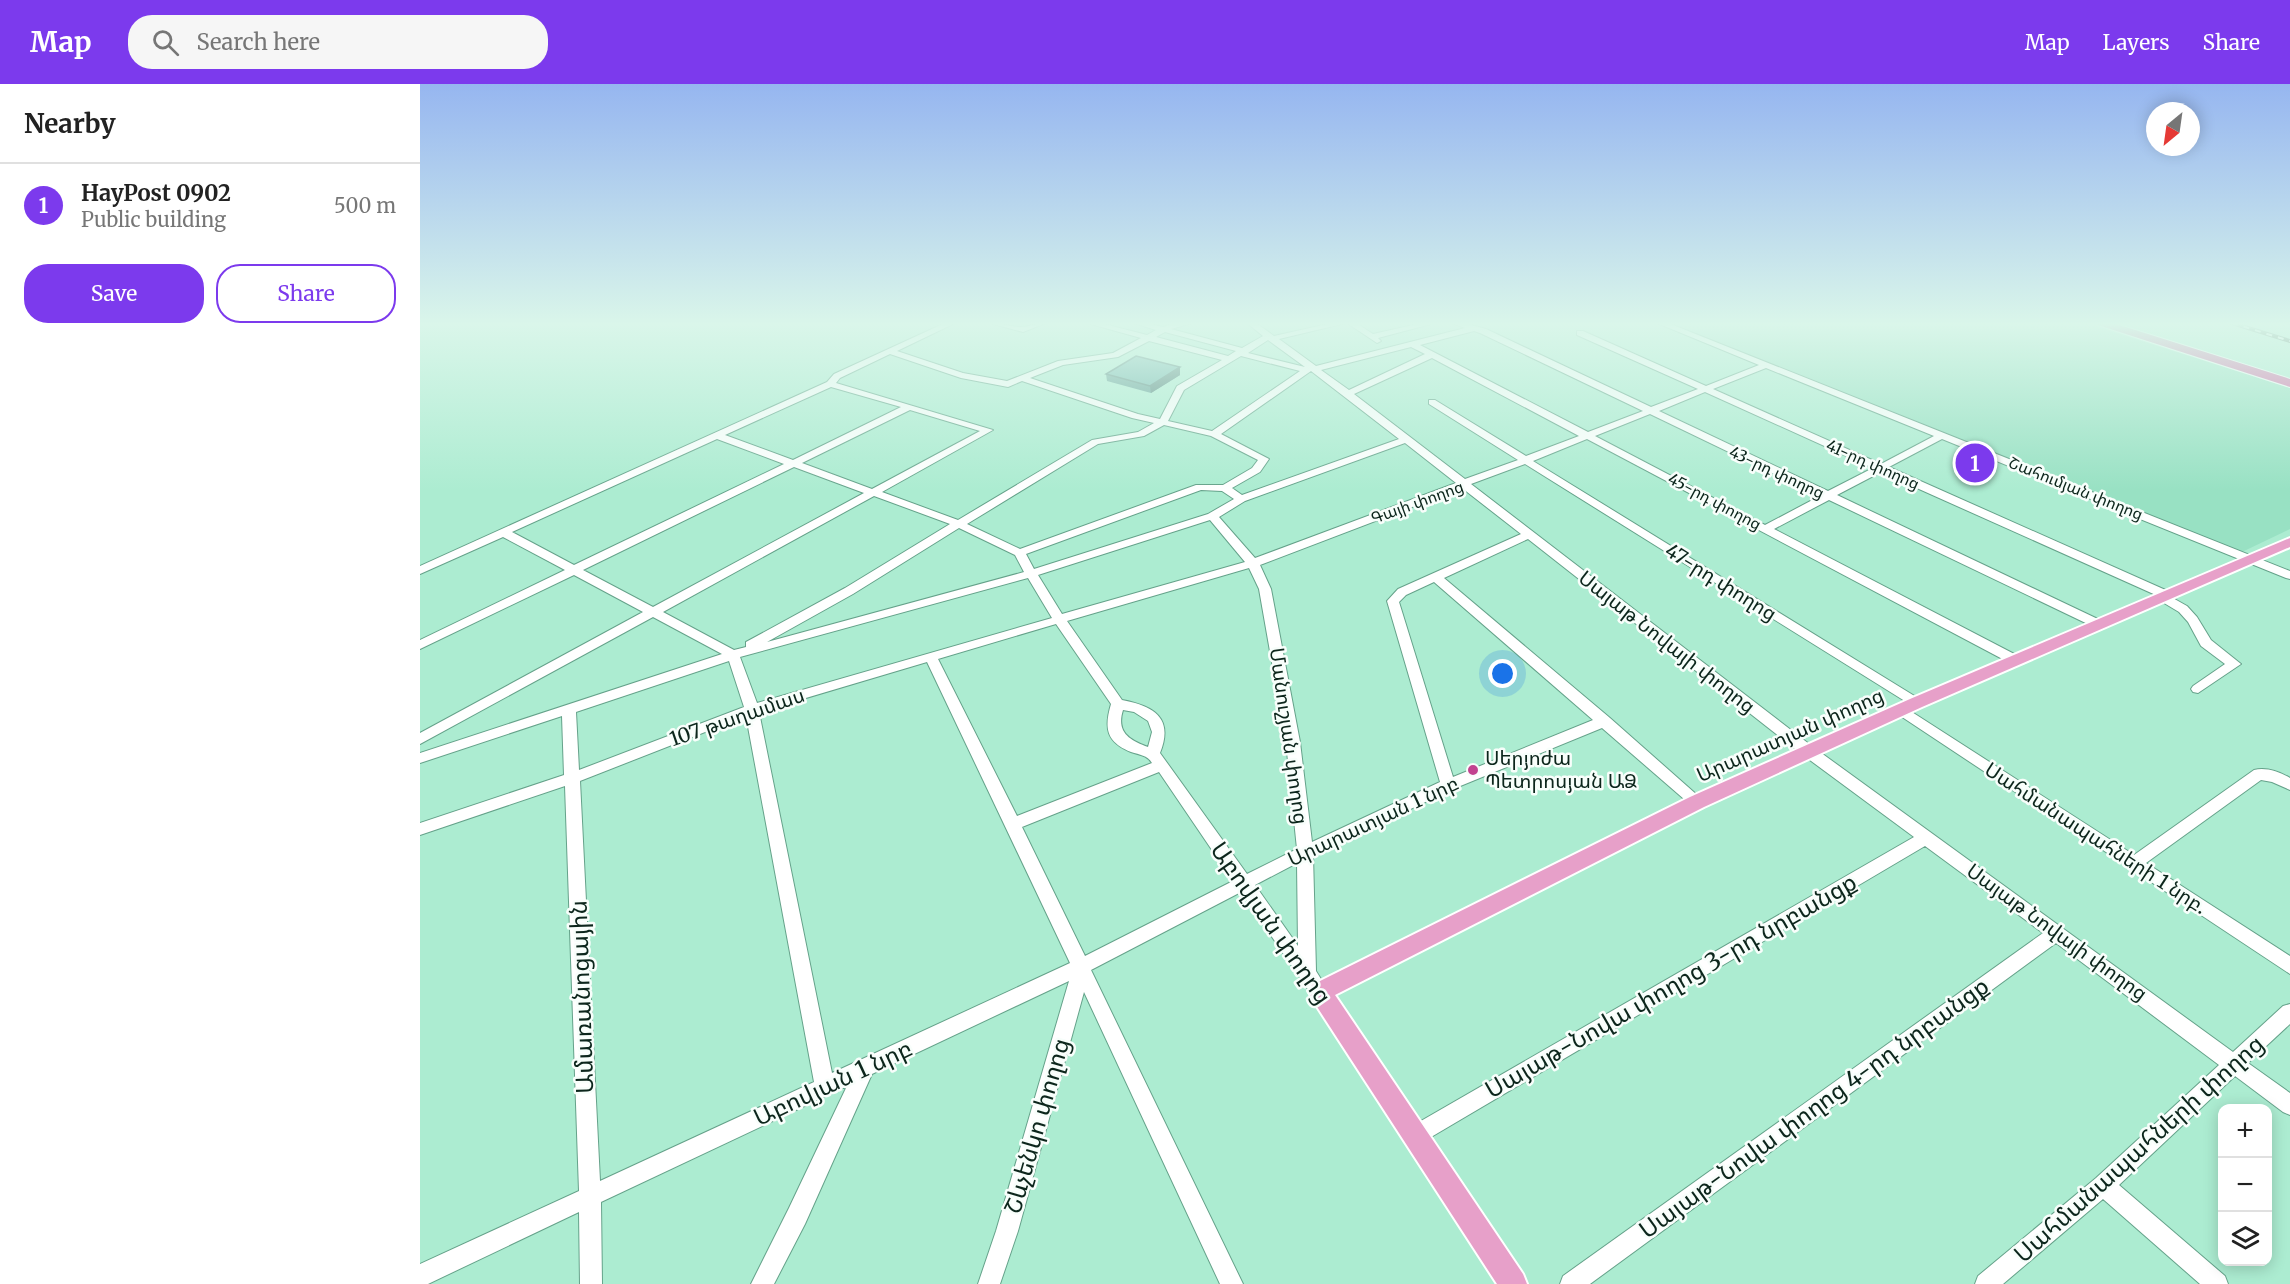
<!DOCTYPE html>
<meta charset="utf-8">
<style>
:root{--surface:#fff;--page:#f6f6f6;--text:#222;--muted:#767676;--line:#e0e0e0;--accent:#7c3aed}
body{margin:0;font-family:Merriweather,"Noto Sans Armenian",serif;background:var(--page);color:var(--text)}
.controls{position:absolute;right:18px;bottom:18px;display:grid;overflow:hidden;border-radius:12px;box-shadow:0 3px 15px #0003}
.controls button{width:54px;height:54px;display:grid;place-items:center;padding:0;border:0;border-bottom:2px solid var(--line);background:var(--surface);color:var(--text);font:30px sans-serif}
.compass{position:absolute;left:1726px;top:18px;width:54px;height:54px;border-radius:50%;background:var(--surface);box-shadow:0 3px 15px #0003;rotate:209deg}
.you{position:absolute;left:1083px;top:590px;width:21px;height:21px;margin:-15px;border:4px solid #fff;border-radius:50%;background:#1a73e8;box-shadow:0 0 0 9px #1a73e833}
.badge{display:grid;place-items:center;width:39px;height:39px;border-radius:50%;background:var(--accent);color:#fff;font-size:20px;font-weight:700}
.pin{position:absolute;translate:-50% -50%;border:3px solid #fff;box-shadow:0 2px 6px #0006}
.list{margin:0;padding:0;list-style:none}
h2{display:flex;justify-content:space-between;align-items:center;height:78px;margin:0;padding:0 24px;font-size:26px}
h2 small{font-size:20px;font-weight:400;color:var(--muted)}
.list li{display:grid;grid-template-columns:39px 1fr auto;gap:18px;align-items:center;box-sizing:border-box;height:84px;padding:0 24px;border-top:2px solid var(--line)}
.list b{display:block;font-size:22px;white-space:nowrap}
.list p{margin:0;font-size:20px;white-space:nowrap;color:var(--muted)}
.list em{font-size:20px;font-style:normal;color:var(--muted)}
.actions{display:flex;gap:12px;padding:18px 24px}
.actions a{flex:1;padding:14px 0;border:2px solid var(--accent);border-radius:24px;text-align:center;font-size:21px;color:var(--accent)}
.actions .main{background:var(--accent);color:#fff}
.icon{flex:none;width:33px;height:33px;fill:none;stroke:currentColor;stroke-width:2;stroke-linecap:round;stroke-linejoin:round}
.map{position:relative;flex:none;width:1870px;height:1200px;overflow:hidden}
header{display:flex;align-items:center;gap:36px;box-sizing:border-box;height:84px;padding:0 30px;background:var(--accent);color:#fff}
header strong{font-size:28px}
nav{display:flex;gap:33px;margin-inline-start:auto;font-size:21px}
.search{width:420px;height:54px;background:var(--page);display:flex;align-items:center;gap:15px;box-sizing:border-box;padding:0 21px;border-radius:24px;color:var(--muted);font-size:22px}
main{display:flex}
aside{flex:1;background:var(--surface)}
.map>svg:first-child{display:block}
.built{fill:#98e1c3}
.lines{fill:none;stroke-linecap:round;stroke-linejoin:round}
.minor-casing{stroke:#65a28a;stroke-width:2}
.major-casing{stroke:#fff;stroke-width:4}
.highway-casing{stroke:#fff;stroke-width:2}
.minor{fill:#fff;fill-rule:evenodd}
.major{fill:#e7a0c9;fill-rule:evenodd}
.highway{fill:#d760a5;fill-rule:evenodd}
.rail-casing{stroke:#254538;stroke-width:4}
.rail{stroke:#f8fefb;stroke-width:2;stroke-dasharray:6;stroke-linecap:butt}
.wall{fill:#5a9891}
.shaded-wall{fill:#4a7c76}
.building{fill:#69b1a9;stroke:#4a7c76;stroke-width:1.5}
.poi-dot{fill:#c24390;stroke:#f8fefb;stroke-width:2}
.labels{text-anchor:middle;stroke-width:5;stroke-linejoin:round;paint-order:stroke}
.far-street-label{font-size:16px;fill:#0c261c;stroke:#f8fefb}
.street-label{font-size:20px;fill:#0c261c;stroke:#f8fefb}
.poi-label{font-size:20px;fill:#0c261c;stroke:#f8fefb;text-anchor:start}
.near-street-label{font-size:24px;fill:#0c261c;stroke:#f8fefb}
</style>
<header>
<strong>Map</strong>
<div class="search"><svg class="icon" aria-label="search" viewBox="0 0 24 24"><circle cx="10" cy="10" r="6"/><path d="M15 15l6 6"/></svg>Search here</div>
<nav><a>Map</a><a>Layers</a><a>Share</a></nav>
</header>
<main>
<aside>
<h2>Nearby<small></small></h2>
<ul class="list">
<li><span class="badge">1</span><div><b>HayPost 0902</b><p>Public building</p></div><em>500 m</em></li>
</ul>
<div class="actions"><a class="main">Save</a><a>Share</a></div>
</aside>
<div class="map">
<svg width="1870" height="1200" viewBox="0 0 1870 1200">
<rect width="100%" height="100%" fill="#acecd1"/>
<path class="built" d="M1249,239h415l206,65v141l-48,23z"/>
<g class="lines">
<g class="minor-casing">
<path id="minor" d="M525,239h10l-58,28 66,22 44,8 51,-20 55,-8 28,-15 -54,-15h13l47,12 9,-5 -22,-7h13l16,4 12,-4h17l-21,6 71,19 21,-12 -16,-13h9l18,13 58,-13h14l-67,16 37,27 149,-38 -13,-5h12l22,6 165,78 47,-18 -121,-54v-4h6l123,55 53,-21 -102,-42h11l622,248v8l-4,-1 -344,-139 -53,28 281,125 1,5 16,9 10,11 14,23 30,24 -43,29 -5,-1 -2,-3 2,-3 32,-22 -24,-18 -13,-24 -9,-10 -20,-12 -1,-4 -277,-124 -44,23 265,126 2,3 -2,3h-8l-265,-127 -55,29 246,128 2,3 -7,4 -5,-1 -423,-224 -54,22 388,239 2,3 -7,5 -391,-244 -54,20 342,263 420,305 50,-46 7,-2v20l-42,39 42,30v22l-7,-3 -48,-36 -116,109 106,91 3,8h-28l-97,-85 -100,85h-28l3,-8 118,-98 123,-113 -163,-122 -466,341h-30l3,-8 480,-343 -118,-87 -504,297 -7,3 -7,-3 -3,-7 3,-7 507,-292 -111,-82 -275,-216 -84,39 166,140 95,84 -3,4h-10l-90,-78 -149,61 -140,66 3,116 13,21 -3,6 -6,2 -6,-2 -73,-106 -150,78 152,314h-23l-136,-292 -66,239 -18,53h-22l18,-53 73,-250 -197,93 -67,150 -31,60h-23l38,-76 58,-122 -246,116 1,82h-22l-1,-72 -151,72h-8v-20l159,-73 -14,-405 -145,49v-12l144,-48 -2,-59 -142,47v-10l302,-99 -69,-37 -233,127v-11l223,-121 -69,-37 -154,74v-9l145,-70 -62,-33 -83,37v-8l407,-184 7,-8zM1054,247l6,2 163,78 -55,21 -168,-87zM745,248l71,19 -8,5 -72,-19zM848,256l37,27 -57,-14zM729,257l73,19 -45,26 -17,33 -22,-5 -108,-36 33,-13 55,-8zM991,263l14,7 -76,36 -28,-20zM470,270l71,24 47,9 14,-6 110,37 22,5 -16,9 -46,8 -134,80 -76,-28 111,-62 -157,-47 4,-5zM821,272l59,15 -88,60 -44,-10 16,-31zM1012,274l147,78 -53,20 -91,-56h-6v4l89,56 -53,19 -111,-85zM1346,284l168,68 -53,28 -168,-75zM891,287l88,68 -157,56 -10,-7 28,-16 9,-13 -48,-25zM411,303l70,20 -108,53 -68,-25zM1285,308l168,76 -45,23 -169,-80zM490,326l70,21 -108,58 -70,-26zM1230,330l170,82 -55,29 -170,-89zM744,341l47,11 47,24 -6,8 -29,17h-27l-176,64 -53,-25 131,-80 46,-8zM297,355l67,25 -210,101 -62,-33zM985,359l51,40 -201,75 -36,-41 26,-16zM374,383l70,26 -211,114 -70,-37zM1042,404l59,46 -123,55 -11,12 53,181 -128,60 -12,-100 -29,-153 -11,-24zM781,406l21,1 12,8 -26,15 -174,55 -8,-15zM454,412l76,28 -105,64 -99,54v5l-12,3 -71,-38zM790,436l35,42 -183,52 -24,-39zM539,444l56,27 9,17 -257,70 86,-48zM829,484l10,21 27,153 11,107 -50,25 -87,-121c14,-35 -6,-47 -38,-53l-55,-79zM608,494l24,40 -295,85 -17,-46zM1014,498l159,138 -140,57 -54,-175 7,-7zM636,540l55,80c-7,24 -5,38 20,48 9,3 16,3 21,11l-135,53 -79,-157zM309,577l15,46 -165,63 -3,-58zM507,578l143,301 -238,110 -73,-361zM703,626l11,2 14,9 4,11 -4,15c-19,-7 -32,-15 -25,-37zM326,632l68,366 -214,99 -20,-400zM739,688l74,109 -148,75 -63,-129zM877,779l1,83 -43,-61z
M570,239c11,0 20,4 31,4 8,0 16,-4 25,-4l-23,9z
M927,239h9l17,11 49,-11 9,1 -53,14 3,3 -4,2z
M1481,621l233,150 120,-85c12,-3 26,2 36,8v12l-18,-8 -11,-2 -115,83 144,93v18l-394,-261 -2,-3 2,-3z"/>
</g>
<g class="major-casing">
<path id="major" d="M1870,454v9l-368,160 -218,100 -369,188 188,279 4,10h-30l-185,-285 -3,-7 3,-7 378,-188 220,-98z"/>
</g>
<g class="highway-casing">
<path id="highway" d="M1676,239h17l177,56v8l-192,-62z"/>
</g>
<use href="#minor" class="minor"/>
<use href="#major" class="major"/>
<use href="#highway" class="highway"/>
<g class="rail-casing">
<path id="rail" d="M1812,239l58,18"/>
</g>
<use href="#rail" class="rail"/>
</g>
<path class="wall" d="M760,283v8l-29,18 -44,-12 -1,-7z"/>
<path class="shaded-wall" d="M760,283v8l-29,18 -1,-7z"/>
<path class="building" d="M716,272l44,11 -30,19 -44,-12z"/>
<linearGradient id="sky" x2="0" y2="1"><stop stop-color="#96b6f0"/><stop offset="0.59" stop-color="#daf6ea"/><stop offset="1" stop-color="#daf6ea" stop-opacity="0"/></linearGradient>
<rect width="1870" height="407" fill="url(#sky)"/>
<circle class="poi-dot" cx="1053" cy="686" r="6"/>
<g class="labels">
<g class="far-street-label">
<text transform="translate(1453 380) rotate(24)" y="6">41-րդ փողոց</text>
<text transform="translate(1357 388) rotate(25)" y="6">43-րդ փողոց</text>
<text transform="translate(1656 404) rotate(22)" y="6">Շահումյան փողոց</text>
<text transform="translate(1295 417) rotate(28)" y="6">45-րդ փողոց</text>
<text transform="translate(997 418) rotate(-20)" y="6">Գայի փողոց</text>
</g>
<g class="street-label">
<text transform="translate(1301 498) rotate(32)" y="7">47-րդ փողոց</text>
<text transform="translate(1247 558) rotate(38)" y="7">Սայաթ Նովայի փողոց</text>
<text transform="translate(317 633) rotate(-19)" y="7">107 թաղամաս</text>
<text transform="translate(1370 651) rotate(-24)" y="7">Արարատյան փողոց</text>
<text transform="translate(869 652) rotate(82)" y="7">Մանուշյան փողոց</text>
<text transform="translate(953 737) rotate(-25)" y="7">Արարատյան 1 նրբ</text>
<text transform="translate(1676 754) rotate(33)" y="7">Սահմանապահների 1 նրբ.</text>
<text transform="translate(1637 848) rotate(36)" y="7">Սայաթ Նովայի փողոց</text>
</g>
<g class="poi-label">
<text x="1065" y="681">Սերյոժա<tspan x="1065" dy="23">Պետրոսյան ԱՁ</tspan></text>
</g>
<g class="near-street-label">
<text transform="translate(851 839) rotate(55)" y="8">Աբովյան փողոց</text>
<text transform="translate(1251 902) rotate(-30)" y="8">Սայաթ-Նովա փողոց 3-րդ նրբանցք</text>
<text transform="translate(162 913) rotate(-92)" y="8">Ամառանոցային</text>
<text transform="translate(413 999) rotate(-25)" y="8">Աբովյան 1 նրբ</text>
<text transform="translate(1394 1024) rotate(-36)" y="8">Սայաթ-Նովա փողոց 4-րդ նրբանցք</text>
<text transform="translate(617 1042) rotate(-74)" y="8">Շևչենկո փողոց</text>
<text transform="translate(1719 1065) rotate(-42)" y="8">Սահմանապահների փողոց</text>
</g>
</g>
</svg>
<div class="controls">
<button>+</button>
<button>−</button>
<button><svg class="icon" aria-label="layers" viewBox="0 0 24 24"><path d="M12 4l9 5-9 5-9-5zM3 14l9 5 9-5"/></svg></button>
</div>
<svg class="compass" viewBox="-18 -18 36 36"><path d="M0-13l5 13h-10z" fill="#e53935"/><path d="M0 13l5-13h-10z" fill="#767676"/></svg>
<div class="you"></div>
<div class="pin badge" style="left:1555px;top:379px">1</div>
</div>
</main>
